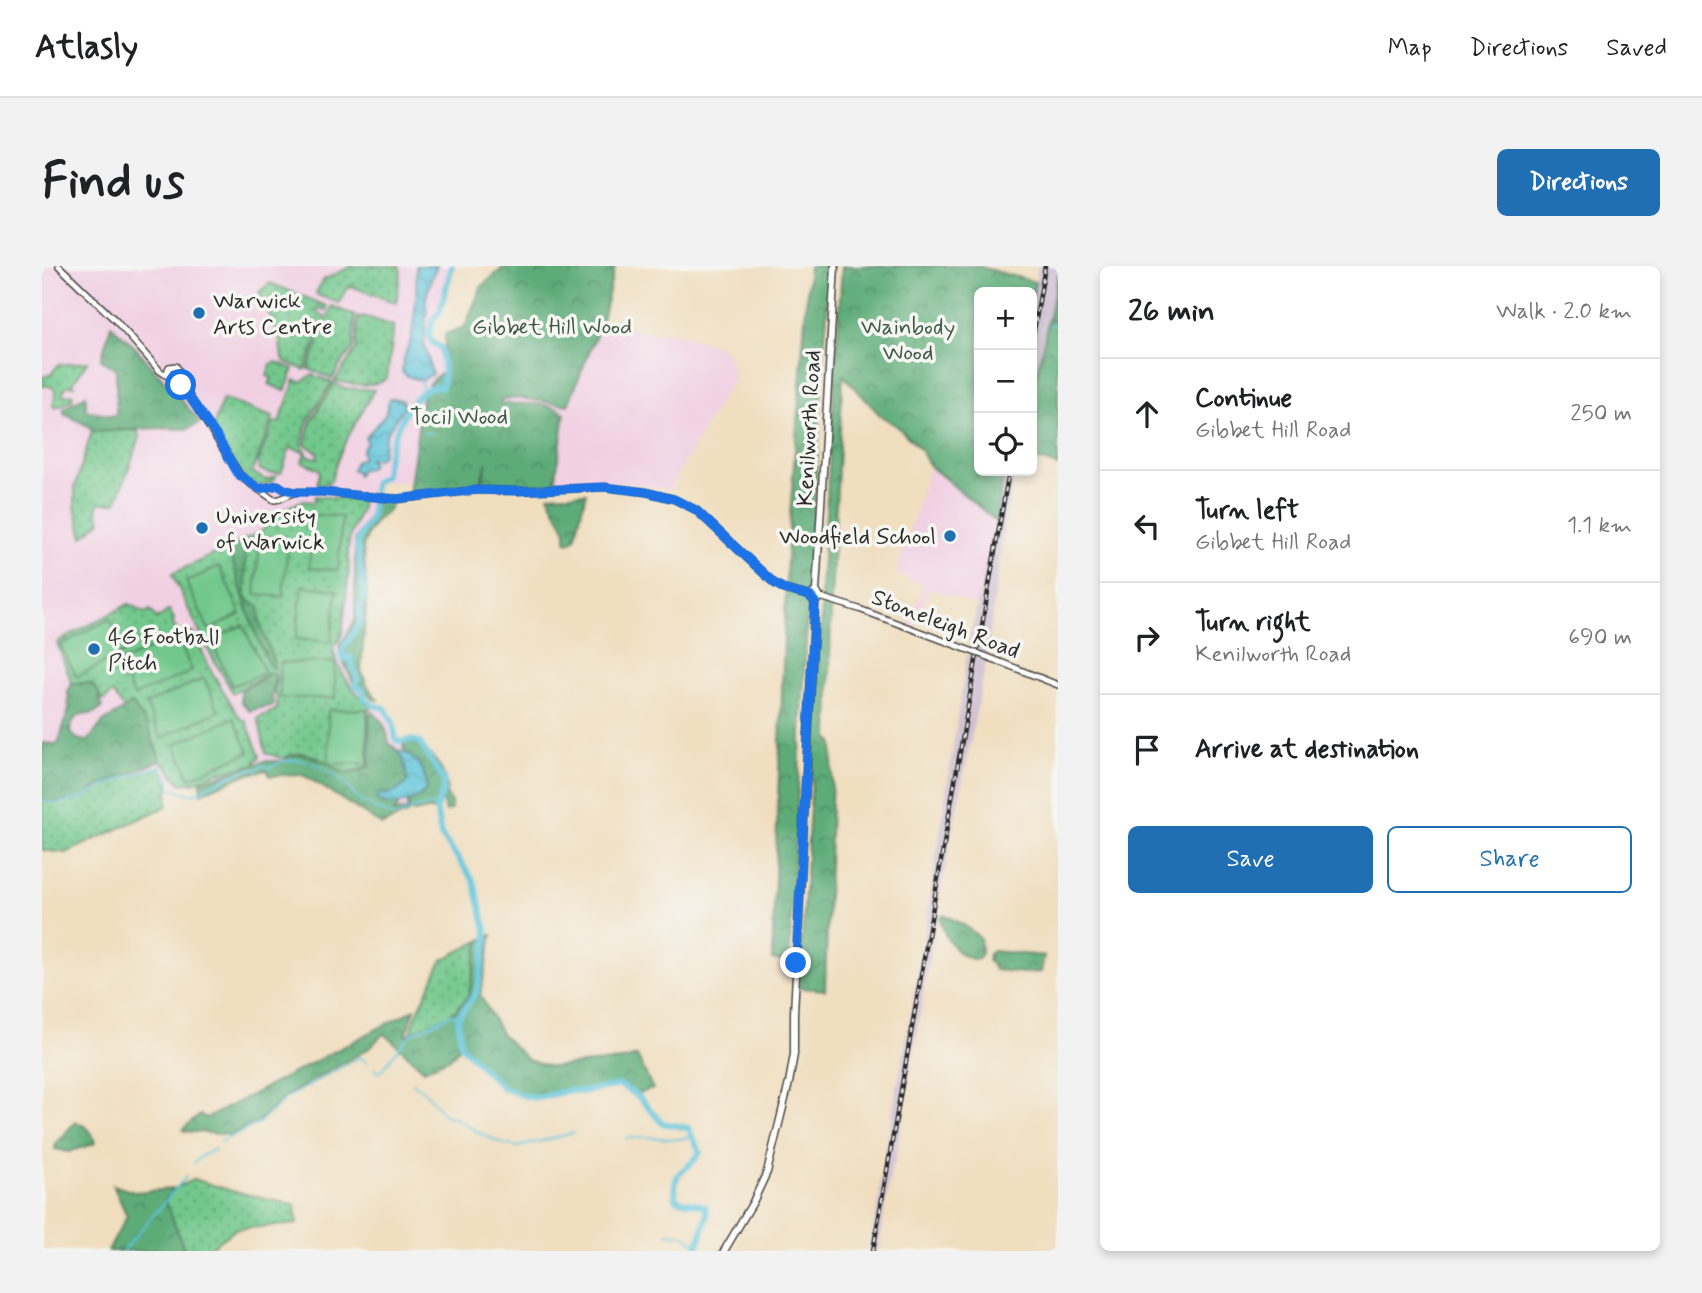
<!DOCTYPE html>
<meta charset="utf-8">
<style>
:root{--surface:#fff;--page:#f2f2f2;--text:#202124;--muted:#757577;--line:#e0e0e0;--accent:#1f6fb2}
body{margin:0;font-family:Mynerve,sans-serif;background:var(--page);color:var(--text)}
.controls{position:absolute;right:21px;top:21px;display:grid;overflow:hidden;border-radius:10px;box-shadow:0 4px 10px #0003}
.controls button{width:63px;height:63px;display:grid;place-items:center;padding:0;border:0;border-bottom:2px solid var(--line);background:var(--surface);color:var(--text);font:35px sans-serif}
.stop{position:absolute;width:21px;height:21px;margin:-16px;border:5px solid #1a73e8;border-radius:50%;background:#fff}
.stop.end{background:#1a73e8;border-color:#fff;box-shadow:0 2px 7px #0008}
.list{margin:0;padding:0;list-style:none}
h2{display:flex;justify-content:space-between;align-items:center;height:91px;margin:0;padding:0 28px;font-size:30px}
h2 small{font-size:23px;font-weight:400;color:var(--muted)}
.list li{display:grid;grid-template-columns:46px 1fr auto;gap:21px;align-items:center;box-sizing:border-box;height:112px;padding:0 28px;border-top:2px solid var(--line)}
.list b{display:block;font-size:26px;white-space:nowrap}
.list p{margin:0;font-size:23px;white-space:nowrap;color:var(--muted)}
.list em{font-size:23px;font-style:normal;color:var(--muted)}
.actions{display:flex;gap:14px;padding:21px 28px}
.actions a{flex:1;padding:16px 0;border:2px solid var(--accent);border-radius:10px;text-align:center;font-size:24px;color:var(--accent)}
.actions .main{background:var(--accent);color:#fff}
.icon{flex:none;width:38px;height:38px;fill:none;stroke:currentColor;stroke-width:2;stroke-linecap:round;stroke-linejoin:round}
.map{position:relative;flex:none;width:1016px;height:985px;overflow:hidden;border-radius:10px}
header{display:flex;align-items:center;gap:42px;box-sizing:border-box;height:98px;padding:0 35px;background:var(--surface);border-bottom:2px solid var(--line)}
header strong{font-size:33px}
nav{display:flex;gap:38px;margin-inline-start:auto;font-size:24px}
.intro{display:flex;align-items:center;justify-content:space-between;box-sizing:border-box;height:168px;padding:0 42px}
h1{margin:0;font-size:49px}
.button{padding:18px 32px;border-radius:10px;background:var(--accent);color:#fff;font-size:24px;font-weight:700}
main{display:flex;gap:42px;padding:0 42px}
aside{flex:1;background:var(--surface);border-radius:10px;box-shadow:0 4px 10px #0003}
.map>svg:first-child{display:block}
.built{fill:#f1d0e3}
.industrial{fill:#cebed1}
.grass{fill:url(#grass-dots);stroke:#4e7a5c;stroke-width:2}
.forest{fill:url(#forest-crowns);stroke:#446c52;stroke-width:2}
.green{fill:#72c88c;stroke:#4e7a5c;stroke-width:2}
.water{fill:url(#water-waves);stroke:#447883;stroke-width:2}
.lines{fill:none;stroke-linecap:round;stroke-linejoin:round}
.stream{stroke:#5ec5db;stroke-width:2}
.river{stroke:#5ec5db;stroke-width:6}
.secondary-casing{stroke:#494641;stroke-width:8}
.primary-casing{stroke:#494641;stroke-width:9}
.secondary{stroke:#fff;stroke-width:5}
.primary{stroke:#fff;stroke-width:6}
.rail-casing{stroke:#2b2b2b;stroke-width:4.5}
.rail{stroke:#f6f6f2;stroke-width:2;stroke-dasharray:5;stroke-linecap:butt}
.secondary-bridge-casing{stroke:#494641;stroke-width:8;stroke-linecap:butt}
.secondary-bridge{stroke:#fff;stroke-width:5}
.route{stroke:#1a73e8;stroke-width:9}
.poi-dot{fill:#1f6fb2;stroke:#f6f6f2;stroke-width:2.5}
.labels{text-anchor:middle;stroke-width:7;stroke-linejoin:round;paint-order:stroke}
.poi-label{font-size:23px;fill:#2b2b2b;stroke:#f6f6f2;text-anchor:start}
.park-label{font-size:23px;fill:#405a48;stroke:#f6f6f2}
.street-label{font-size:23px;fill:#2b2b2b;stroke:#f6f6f2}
</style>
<header>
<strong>Atlasly</strong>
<nav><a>Map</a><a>Directions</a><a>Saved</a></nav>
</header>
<div class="intro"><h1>Find us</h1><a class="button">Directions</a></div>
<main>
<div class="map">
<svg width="1016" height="985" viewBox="0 0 1016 985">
<defs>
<pattern id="grass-dots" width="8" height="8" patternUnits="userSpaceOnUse" patternTransform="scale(1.75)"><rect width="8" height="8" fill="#72c88c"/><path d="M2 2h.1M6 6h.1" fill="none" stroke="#5ea373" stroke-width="1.8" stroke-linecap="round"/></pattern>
<pattern id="forest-crowns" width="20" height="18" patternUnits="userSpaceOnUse" patternTransform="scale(1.75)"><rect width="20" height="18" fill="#5dac78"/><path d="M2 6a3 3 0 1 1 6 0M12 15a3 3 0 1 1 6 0" fill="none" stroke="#4d8c63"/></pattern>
<pattern id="water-waves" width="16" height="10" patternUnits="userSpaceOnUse" patternTransform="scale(1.75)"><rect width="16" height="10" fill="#5ec5db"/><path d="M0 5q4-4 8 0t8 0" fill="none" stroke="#52a9bc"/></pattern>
</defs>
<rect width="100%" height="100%" fill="#f6f6f2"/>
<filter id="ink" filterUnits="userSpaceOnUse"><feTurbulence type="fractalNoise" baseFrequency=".0143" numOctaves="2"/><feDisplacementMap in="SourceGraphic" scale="14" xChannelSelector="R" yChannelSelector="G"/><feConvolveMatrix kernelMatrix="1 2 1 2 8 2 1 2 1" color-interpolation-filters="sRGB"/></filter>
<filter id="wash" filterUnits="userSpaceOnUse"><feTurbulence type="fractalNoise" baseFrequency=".00686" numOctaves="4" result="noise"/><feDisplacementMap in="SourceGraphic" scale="28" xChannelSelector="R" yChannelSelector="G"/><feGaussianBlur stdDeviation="1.57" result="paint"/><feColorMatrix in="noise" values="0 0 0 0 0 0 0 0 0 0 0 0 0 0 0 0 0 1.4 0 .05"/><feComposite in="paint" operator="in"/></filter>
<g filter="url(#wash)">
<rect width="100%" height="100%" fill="#f0debf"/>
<path class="built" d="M0,0h408l-12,44 -7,10 -4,16 5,10 7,3 163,-29 60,15 2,-4 52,14 12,9 6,23 -65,113 -41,-7 -252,-1 -5,7 -1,26 -15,25v81l-15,25 15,40 8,12 9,8 11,4 8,13 4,18 6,3 15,-1 25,39 -23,22 -20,9h-8l-93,-56 -14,1 -10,6 -96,24 -14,-21 -4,-2 -38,12 -41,18 -22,-50 -16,-2z
M888,200l66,55 -19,84 -47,-17 -15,39 -6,-2 15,-40 -28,-12z"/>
<path class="industrial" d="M996,0h20v8l-26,123v-96z
M962,205h11l-11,55 -18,137 -48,241 -43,259 -3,1 -14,87h-10l12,-55 -1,-6 46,-258 42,-277 4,-6 -2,-6 27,-122z"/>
<path class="grass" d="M310,0h47l2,5 -5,32 -45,-17 -4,2 -8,15 -22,-8 -1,-2 7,-13z
M228,17l57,23 -1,4 -8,-2 -2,3 9,6 -20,53 -20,-8 -4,-9 -1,-15 -21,-46z
M290,40l23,10 -2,32 -15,20 -5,11 -25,-10z
M321,50l31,10 -7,52c-15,11 -35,6 -52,3l21,-32 2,-32 4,1z
M45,96l-14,21 2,3 -7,-1 -5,6 1,5 8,-2 1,5 -17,9 -3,-2 3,-15 -6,-5h-8v-9l8,-2 8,-10z
M234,96l18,7 -9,22 -16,-7 3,-6 -5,-2 4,-12z
M270,109l20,7 -25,40 -5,22 6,12 9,2 1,-5 -13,-9 5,-21 24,-40 11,5 29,2c-16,30 -35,57 -43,91l-8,4 -6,-1 3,-11 -1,-4 -17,-7 3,-10 -15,-4 -9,25h-13l-9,-4 -1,-7 16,-40 5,1 16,-43 6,2z
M181,133l50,18 -21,55 14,8 10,-4 -1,3c-27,26 -51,-35 -62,-52z
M83,164l13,1 2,6 -23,64 -2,2h-16l-2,7 4,11 -18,16 -8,-30v-20l17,-56z
M273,230l46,4v9l-11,27 -2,14 1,21 -7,63 -3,7 -6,5c0,18 24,52 39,61l-4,3 1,55 -8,4 -16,4 -31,-17 -14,-3 -19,5 -15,-5 -8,-35 16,-7 4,-5 -3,-15 2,-17 -7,-2 -37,21 -27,-47 -34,-72 89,-42 21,-22 20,-9 12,1z
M87,338l17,9 4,-3 7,9 12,-9 5,9 -1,6c7,10 11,7 20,8l20,41 27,44 6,3 14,35 -6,8 -37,9 -21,9 -15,2 -15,-19 -6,-4 -2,-9 -25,-48 -9,5 -11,-16 -10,8 -5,-10 -8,-8 -18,1 -15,-41 2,-2z
M119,500l8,13 -2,27 -101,47 -24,-3v-49l16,2 22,-4 40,-20z
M437,675l-11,57 -16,16 -41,19 5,-17 26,-56z
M152,913l38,12 63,14 2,19 -61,5 -31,22h-20l-20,-51 9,-11z"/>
<path class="forest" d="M463,0h110l-13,54 -34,85 -49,-7 -18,2v4c18,0 50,-3 64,9l-10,71 -74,1 6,-23 -8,23 -70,9 13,-96c5,-13 10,-21 23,-26v-38l20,-7 16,-40z
M767,0h21l-21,321 -5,5 -1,7 5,3 -19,359 -17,-1 15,-404z
M800,0h135l58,16 -3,19v-9h-53v179h25l-8,50 -66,-55 -10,-17 -22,-22 -18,-12 -37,-40 -12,224 -2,141 4,1 -8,249 -26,-2 23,-379 -1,-19z
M1016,8v192l-26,-8v-61z
M69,59l24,22 62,71 2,6 -13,5 -29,-1 -58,4 -7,-1 -3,-5 -25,-12v-6l22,-13v15l26,6 4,-2v-45l-15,-9z
M544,227l-11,45 -6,5 -3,-2v-10l-18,-36z
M328,236h21l-1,7 -13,11 -9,13 -5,14 4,47 -6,76 6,15 11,15 -5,-1 -12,-13h-6l-16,-33 1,-7 15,-25v-81l15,-25z
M203,274l1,58 7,6 7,2c-5,21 13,41 14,62l-5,-2 -15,-36 -26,-82z
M229,407l4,4 -3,22 2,6 -25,6 -8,-10v-10z
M48,417l8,8 4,17c-13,13 -28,-2 -32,24l7,7 11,2 14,-18 30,-19 16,22 12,35 -63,26c-16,19 -34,13 -55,14v-58l16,1 11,-35 -1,-17 4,-8z
M330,445c11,10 15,17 17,33 13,6 18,21 19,36 -6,11 -19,15 -30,15l-2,4 8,5h15l-5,9 14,-4 -1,-6 14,-7 6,-7c-1,-20 -7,-27 -23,-38l-1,-7 5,-2c19,2 43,32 38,52l5,8v8l-6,1 -2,-10 -4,3 -1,5 -28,3 -28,13 -75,-48 -9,-3 -28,2 -3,-6 -23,5 -43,18v-11l64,-21h18c19,-16 44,1 62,13l16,-3 9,-5 -1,-50z
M903,649l22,12 13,11 1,16 -3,5c-21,2 -36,-25 -38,-43z
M450,669l-12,60 22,40 26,25 23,7 72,-7 14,-4 16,33 -18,5 -18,-9 -37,7 -11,-2 -30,8 -14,-2 -27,-11 -37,-39 -11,12 -26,12 -40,-37 -16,16 -83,48 -26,24 -28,14 -46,-4 -2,-2 17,-14 7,3 208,-109 -9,26 46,-21 16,-16 11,-57z
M951,685l51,5 -3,16 -16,1 -30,-3 -7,-10 1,-6z
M33,856c12,3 17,9 20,21l-26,9 -14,-3 1,-5z
M71,919l21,7 40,-3 -9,11 20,51h-77l19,-35z"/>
<path class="green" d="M271,249l29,2 -4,53 -29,-2z
M218,275l28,3 -5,53 -28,-3z
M177,300l22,48 -32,16 -23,-48z
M260,320l35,4 -6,52 -35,-3z
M68,353l17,32 -50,26 -17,-32z
M201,359l22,47 -33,14 -21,-46z
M135,371l15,34 -58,25 -15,-33z
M293,396v36h-55v-35z
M162,412l15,33 -58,27 -15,-34z
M325,443l1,54 -39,1 -1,-54z
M192,452l15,34 -59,26 -15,-34z"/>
<path class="water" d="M374,0h21c-7,12 -9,24 -12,37l2,7 -3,34 8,30 -11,7 -14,-5 -5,-5c0,-15 8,-24 10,-38 4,-22 5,-44 4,-67z
M350,132l10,2 2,6 -18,28 -4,21 -5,4h-9l4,4 -2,5 -10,2 -3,6v-4l-5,-2 3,-8 7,-4v-9l5,-6 -2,-5 20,-23 4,-15z
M358,485c18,7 25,18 26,38 -11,14 -34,21 -50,10l2,-4c11,0 24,-4 30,-15l-5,-21 -4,-6z"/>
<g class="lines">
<path class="stream" d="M1008,59l8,-1
M379,115l1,11
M382,167h8
M0,535l16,2 22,-4 40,-20 41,-13 8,13 2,11 22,4 43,-21 14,-4 7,1 5,-5 7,3c29,-18 54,-4 77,17 5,5 8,11 15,16 10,7 23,11 34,16 12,-5 25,-12 40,-12l1,3
M369,768l41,-20 8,1
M332,803l5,3 3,-2 26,-34
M371,817l15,12 16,20 13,4 19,12 27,13 15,3 55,-14
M584,872c7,1 12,-1 19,-1 17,0 32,6 48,-2
M178,876l38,-18 27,-25 72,-40 3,-2 8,6
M152,897l6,-6 15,-8
M625,967l15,2 16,9
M81,985l63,-74"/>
<path class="river" d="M331,224l2,-8 10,-6c1,-23 16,-66 35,-82 3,-4 10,-6 15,-8l7,1 2,-14 -3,-26 -9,-4 -3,-8 4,-16 7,-8 12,-45
M330,239c0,23 -11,21 -15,39l8,54 -6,10 2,13 -20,31 2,7 7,-2 7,22 -1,6 7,6 1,7 9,7 12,3 8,15 3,17 5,2c7,-3 13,-3 19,1l24,38 -1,10 -7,17 5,27 33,46 12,49 1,10 -10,51 -19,27 3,28 42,42 22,8 14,2 30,-8 11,2 40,-7 20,13 22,25 26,5 12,24c-12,22 -29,13 -24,47 10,4 20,3 30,8l1,10 -11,34"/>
</g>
</g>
<g filter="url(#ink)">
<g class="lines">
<g class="secondary-casing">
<path id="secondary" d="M17,0l57,55 44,50 22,15
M124,109l3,-8 7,-1c7,9 9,23 15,33l51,79 32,22 6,-1 15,-7
M218,223l18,-4 6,4 11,3h27l77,7 78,-9 40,1 87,-4 42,5 28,7 22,11 78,73 12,7 24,6
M778,331l39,12 112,42
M943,390l73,29"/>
</g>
<g class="primary-casing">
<path id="primary" d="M773,336l5,-5 -4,-6 19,-325
M682,985l29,-49 14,-30 22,-89 5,-29v-41l21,-411 -5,-6 6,-5"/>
</g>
<use href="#secondary" class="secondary"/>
<use href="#primary" class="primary"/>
<g class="rail-casing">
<path id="rail" d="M990,76l13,-76
M831,985l136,-780"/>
</g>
<use href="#rail" class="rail"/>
<g class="secondary-bridge-casing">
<path id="secondary-bridge" d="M929,385l14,5"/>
</g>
<use href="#secondary-bridge" class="secondary-bridge"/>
</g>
</g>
<g class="lines" filter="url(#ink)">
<path class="route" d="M139,119l37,53 20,36 22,15 18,-4 6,4 11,3h27l74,7 81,-9 40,1 87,-4 42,5 28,7 22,11 78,73 12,7 24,6 5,6 -19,361"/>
</g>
<g class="poi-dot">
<circle cx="157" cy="47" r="7"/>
<circle cx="160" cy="262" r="7"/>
<circle cx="908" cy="270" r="7"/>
<circle cx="52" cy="383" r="7"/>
</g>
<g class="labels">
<g class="poi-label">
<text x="171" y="42">Warwick<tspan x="171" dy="26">Arts Centre</tspan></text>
<text x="174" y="257">University<tspan x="174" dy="26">of Warwick</tspan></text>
<text x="894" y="278" text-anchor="end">Woodfield School</text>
<text x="66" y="378">4G Football<tspan x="66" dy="26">Pitch</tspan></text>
</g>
<g class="park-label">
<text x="510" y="68">Gibbet Hill Wood</text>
<text x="866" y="68">Wainbody<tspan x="866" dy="26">Wood</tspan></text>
<text x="417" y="158">Tocil Wood</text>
</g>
<g class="street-label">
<text transform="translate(766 162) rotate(-87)" y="8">Kenilworth Road</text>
<text transform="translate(904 357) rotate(21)" y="8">Stoneleigh Road</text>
</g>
</g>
</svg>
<div class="controls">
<button>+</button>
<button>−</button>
<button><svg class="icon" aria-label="locate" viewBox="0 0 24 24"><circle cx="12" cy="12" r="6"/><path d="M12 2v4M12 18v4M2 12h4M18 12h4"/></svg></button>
</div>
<div class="stop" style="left:139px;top:119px"></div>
<div class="stop end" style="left:754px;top:697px"></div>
</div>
<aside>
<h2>26 min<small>Walk · 2.0 km</small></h2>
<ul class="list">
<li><svg class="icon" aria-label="ahead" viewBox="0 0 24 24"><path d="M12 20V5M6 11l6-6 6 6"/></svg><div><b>Continue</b><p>Gibbet Hill Road</p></div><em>250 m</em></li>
<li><svg class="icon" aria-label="left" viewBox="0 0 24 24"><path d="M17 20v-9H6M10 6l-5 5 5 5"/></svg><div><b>Turn left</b><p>Gibbet Hill Road</p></div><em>1.1 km</em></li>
<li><svg class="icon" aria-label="right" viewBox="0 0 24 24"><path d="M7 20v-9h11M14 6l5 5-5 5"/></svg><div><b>Turn right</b><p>Kenilworth Road</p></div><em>690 m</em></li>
<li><svg class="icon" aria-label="arrive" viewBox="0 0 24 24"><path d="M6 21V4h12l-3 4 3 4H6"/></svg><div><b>Arrive at destination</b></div></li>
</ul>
<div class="actions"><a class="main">Save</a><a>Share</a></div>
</aside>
</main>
